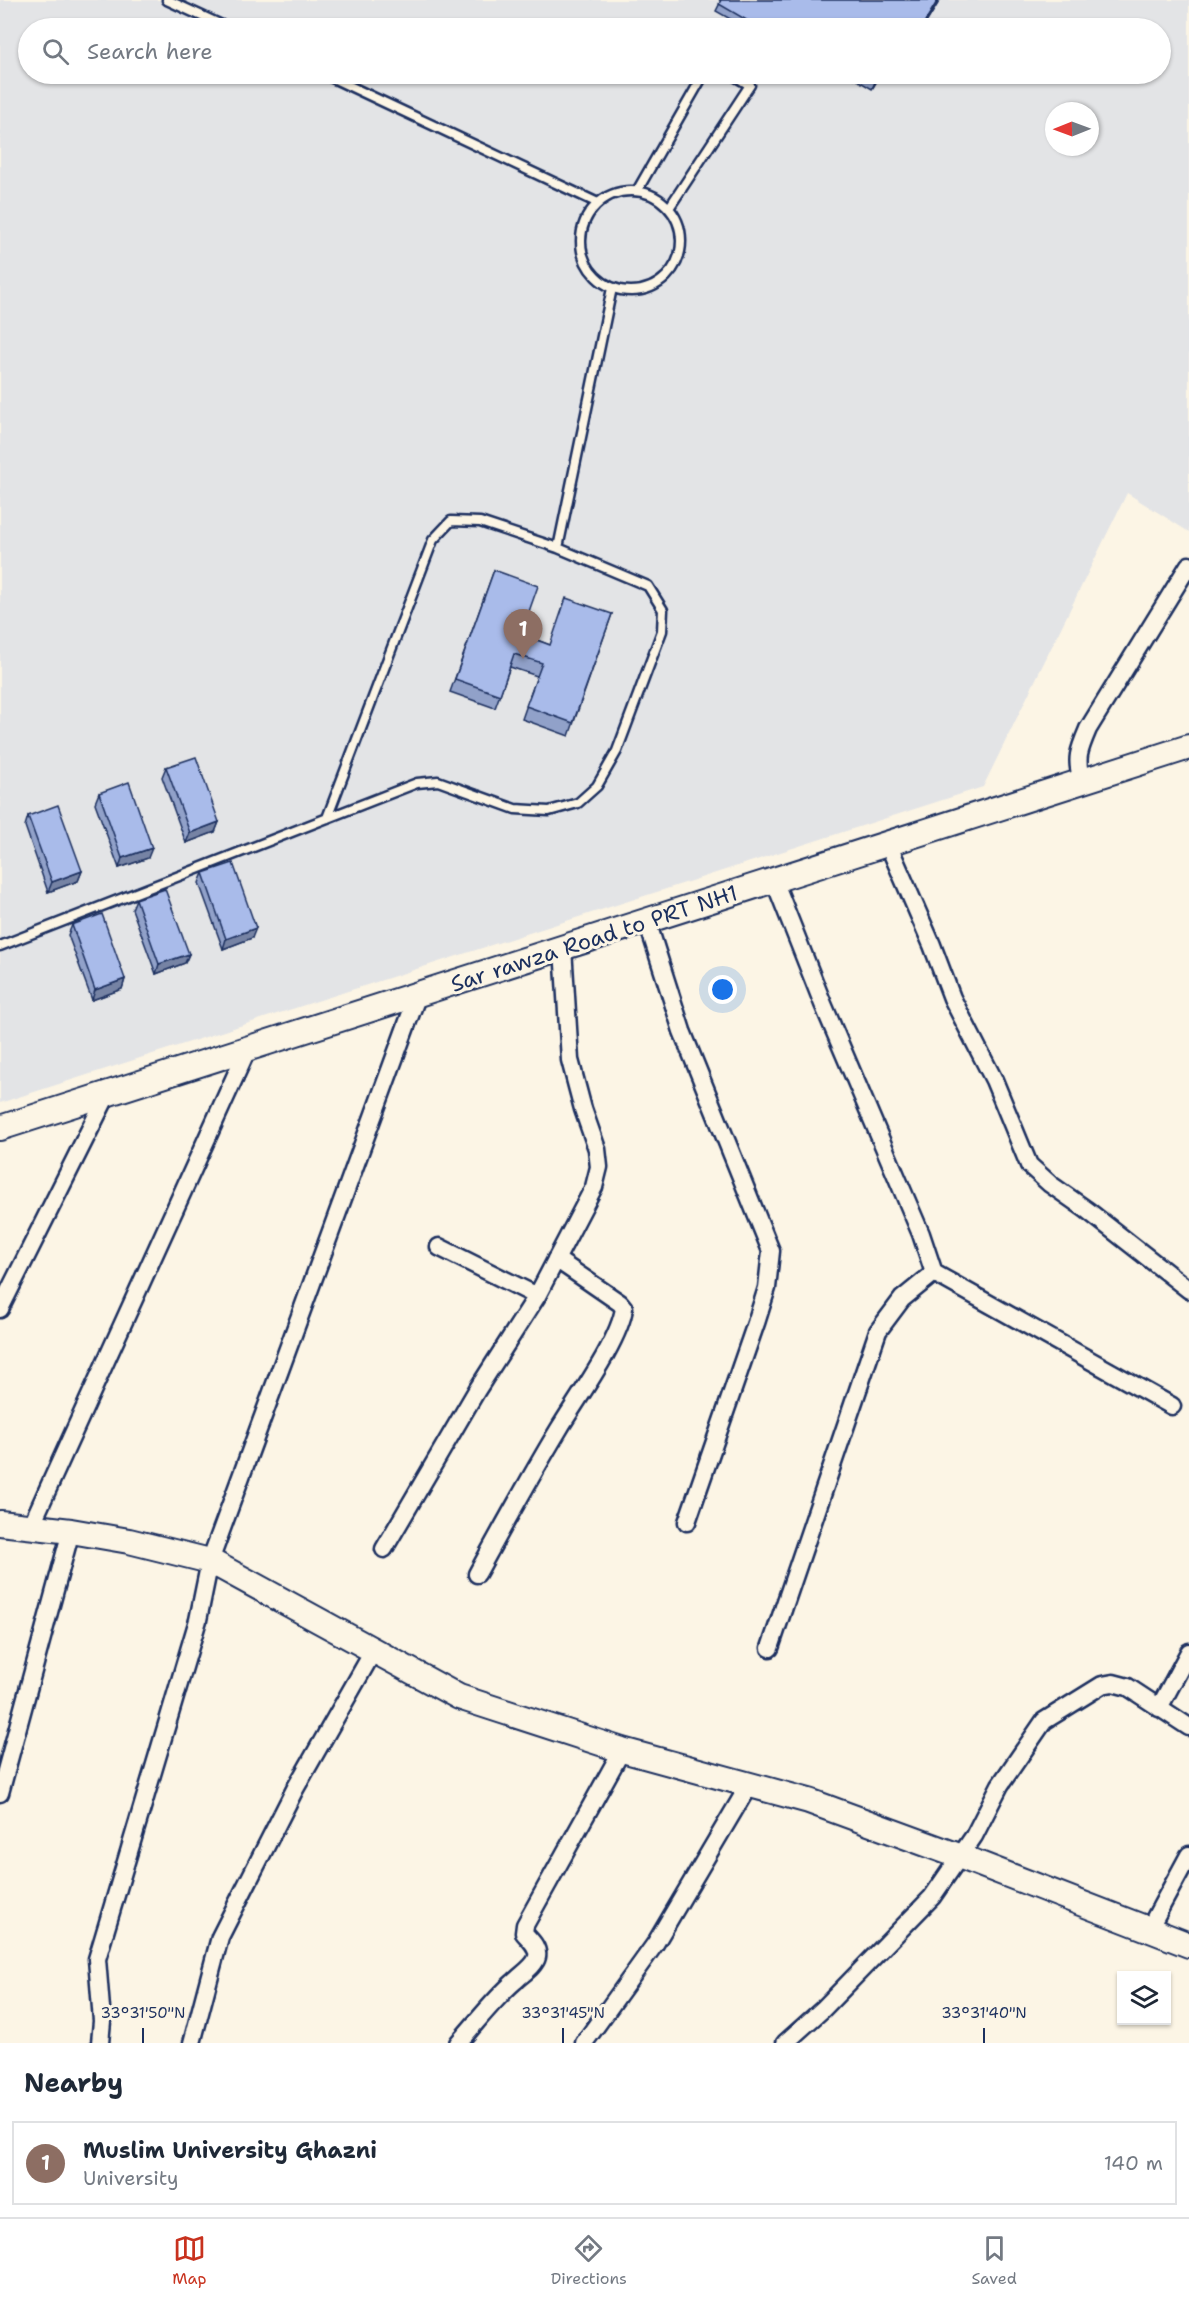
<!DOCTYPE html>
<meta charset="utf-8">
<style>
:root{--surface:#fff;--page:#f2f2f3;--text:#1f2937;--muted:#747a83;--line:#e0e1e3;--accent:#c8321e}
body{margin:0;font-family:"Shantell Sans",sans-serif;background:var(--page);color:var(--text)}
.controls{position:absolute;right:18px;bottom:18px;display:grid;overflow:hidden;border-radius:0px;box-shadow:0 2px 4px #0004}
.controls button{width:54px;height:54px;display:grid;place-items:center;padding:0;border:0;border-bottom:2px solid var(--line);background:var(--surface);color:var(--text);font:30px sans-serif}
.compass{position:absolute;left:1045px;top:102px;width:54px;height:54px;border-radius:50%;background:var(--surface);box-shadow:0 2px 4px #0004;rotate:269deg}
.you{position:absolute;left:723px;top:990px;width:21px;height:21px;margin:-15px;border:4px solid #fff;border-radius:50%;background:#1a73e8;box-shadow:0 0 0 9px #1a73e833}
.badge{display:grid;place-items:center;width:39px;height:39px;border-radius:50%;background:var(--accent);color:#fff;font-size:20px;font-weight:700}
.pin{position:absolute;translate:-50% -50px;filter:drop-shadow(0 2px 3px #0008)}
.pin::after{content:'';position:absolute;top:32px;width:21px;height:18px;background:inherit;clip-path:polygon(0 0,100% 0,50% 100%)}
.list{margin:0;padding:0;list-style:none}
h2{display:flex;justify-content:space-between;align-items:center;height:78px;margin:0;padding:0 24px;font-size:26px}
h2 small{font-size:20px;font-weight:400;color:var(--muted)}
.list li{display:grid;grid-template-columns:39px 1fr auto;gap:18px;align-items:center;box-sizing:border-box;height:84px;margin:0 12px 12px;padding:0 12px;border:2px solid var(--line);border-radius:0px}
.list b{display:block;font-size:22px;white-space:nowrap}
.list p{margin:0;font-size:20px;white-space:nowrap;color:var(--muted)}
.list em{font-size:20px;font-style:normal;color:var(--muted)}
.icon{flex:none;width:33px;height:33px;fill:none;stroke:currentColor;stroke-width:2;stroke-linecap:round;stroke-linejoin:round}
.map{position:relative;flex:none;width:1189px;height:2043px;overflow:hidden}
.search{position:absolute;background:var(--surface);box-shadow:0 2px 4px #0004;left:18px;right:18px;top:18px;height:66px;display:flex;align-items:center;gap:15px;box-sizing:border-box;padding:0 21px;border-radius:33px;color:var(--muted);font-size:22px}
.sheet{height:174px;background:var(--surface)}
nav{display:flex;justify-content:space-around;align-items:center;box-sizing:border-box;height:84px;border-top:2px solid var(--line);background:var(--surface);font-size:16px;color:var(--muted)}
nav a{display:grid;justify-items:center;gap:3px}
nav .on{color:var(--accent)}
.map>svg:first-child{display:block}
.built{fill:#e3e4e6;fill-rule:evenodd}
.lines{fill:none;stroke-linecap:round;stroke-linejoin:round}
.lane-casing{stroke:#1b2f5e;stroke-width:13}
.street-casing{stroke:#1b2f5e;stroke-width:21}
.secondary-casing{stroke:#1b2f5e;stroke-width:28}
.lane{stroke:#fcf5e5;stroke-width:8}
.street{stroke:#fcf5e5;stroke-width:16}
.secondary{stroke:#fcf5e5;stroke-width:24}
.wall{fill:#91a1c9;stroke:#1b2f5e;stroke-width:1.5}
.shaded-wall{fill:#7683a4;stroke:#1b2f5e;stroke-width:1.5}
.building{fill:#a9bbea;stroke:#1b2f5e;stroke-width:1.5}
.ticks{fill:none;stroke:#1b2f5e;stroke-width:2}
.labels{text-anchor:middle;stroke-width:6;stroke-linejoin:round;paint-order:stroke}
.street-label{font-size:22px;fill:#1b2f5e;stroke:#fcf5e5}
.ticks-label{font-size:15px;text-anchor:middle;fill:#1b2f5e;stroke:#fcf5e5;stroke-width:6;stroke-linejoin:round;paint-order:stroke}
</style>
<div class="map">
<svg width="1189" height="2043" viewBox="0 0 1189 2043">
<rect width="100%" height="100%" fill="#fcf5e5"/>
<filter id="ink" filterUnits="userSpaceOnUse"><feTurbulence type="fractalNoise" baseFrequency=".0167" numOctaves="2"/><feDisplacementMap in="SourceGraphic" scale="12" xChannelSelector="R" yChannelSelector="G"/><feConvolveMatrix kernelMatrix="1 2 1 2 8 2 1 2 1" color-interpolation-filters="sRGB"/></filter>
<g filter="url(#ink)">
<path class="built" d="M0,0h1189v532l-62,-39 -144,294 -983,316zM28,28h1132v46h-1132zM1054,111h36v36h-36z"/>
<g class="lines">
<g class="lane-casing">
<path id="lane" d="M167,0l61,28
M324,74l274,129
M581 241a50 50 0 1 1 100 0a50 50 0 1 1-100 0Z
M637,191l67,-117
M669,208l81,-123 -19,-11
M327,818l106,-278 18,-19 29,1 78,26 54,-260
M0,946l417,-163 21,-2 77,28 34,2 29,-8 19,-17 20,-35 45,-120 1,-21 -15,-24 -90,-38"/>
</g>
<g class="street-casing">
<path id="street" d="M1082,781c-7,-22 -3,-31 6,-52l101,-164
M888,844l44,101 20,53 42,82 35,85 21,19 37,26 102,80
M647,921l35,110 89,220 -4,37 -11,35 -69,199
M439,1247l98,49
M934,1273l238,133
M0,1309l108,-216
M31,1526l217,-478
M384,1549l93,-159 60,-94 57,-109 5,-20 -2,-18 -14,-40 -13,-49 -7,-112
M477,1574c27,-49 53,-97 82,-145 18,-30 61,-89 65,-121l-4,-5 -64,-44
M770,1648l108,-317 24,-32 32,-26 -13,-39 -98,-230 -49,-124
M1159,1708l30,-56
M0,1793l71,-262
M1149,1929l40,-74
M100,2043l2,-22 -5,-62 101,-339 12,-59 208,-567
M192,2043l28,-106 75,-148 79,-139
M458,2043c19,-21 36,-44 57,-62 7,-7 20,-15 22,-24 2,-10 -7,-17 -13,-24l1,-8 97,-175
M584,2043l71,-99 94,-159
M785,2043l38,-34 109,-112 42,-61 26,-51 44,-64 58,-36 11,-2 15,4 61,40"/>
</g>
<g class="secondary-casing">
<path id="secondary" d="M0,1128l1189,-381
M0,1523l71,8 58,10 81,20 249,136 163,53 187,51 150,55 230,89"/>
</g>
<use href="#lane" class="lane"/>
<use href="#street" class="street"/>
<use href="#secondary" class="secondary"/>
</g>
<path class="wall" d="M719,0h221l-17,28h-177l-30,-17 5,-10z
M847,74h34l-9,15z
M494,570l27,64 29,11 62,-31 -43,122 -47,-17 15,-43 -27,-9 -15,41 -45,-16z
M166,767l53,55 -4,10 -29,11 -24,-66z
M99,793l49,65 -29,10 -24,-65z
M28,816l54,55 -4,10 -30,11 -23,-66z
M203,873l49,65 -29,11 -24,-66z
M136,899l53,55 -4,9 -29,11 -24,-65z
M72,925l53,54 -3,10 -30,11 -24,-65z"/>
<path class="shaded-wall" d="M938,0h2l-17,28h-2z
M880,74h1l-9,15 3,-7z
M219,822l-4,10 -29,11 4,-10z
M152,848l-4,10 -29,10 3,-10z
M82,871l-4,10 -30,11 4,-10z
M256,928l-4,10 -29,11 3,-10z
M189,954l-4,9 -29,11 3,-10z
M125,979l-3,10 -30,11 3,-10z"/>
<path class="building" d="M721,0h217l-17,28h-161l-41,-24z
M860,74h20l-5,8z
M494,570l44,16 -17,48 29,11 16,-47 46,16 -39,109 -47,-17 16,-43 -28,-9 -14,41 -45,-16z
M196,757l23,65 -29,11 -24,-66z
M129,782l23,66 -30,10 -23,-65z
M58,805l24,66 -30,11 -24,-66z
M233,863l23,65 -30,11 -23,-66z
M165,889l24,65 -30,10 -23,-65z
M102,914l23,65 -30,11 -23,-65z"/>
</g>
<path class="ticks" d="M143,2028v15M563,2028v15M984,2028v15"/>
<g class="labels">
<g class="street-label">
<text transform="translate(594 938) rotate(-18)" y="8">Sar rawza Road to PRT NH1</text>
</g>
</g>
<g class="ticks-label">
<text x="143" y="2018">33°31'50"N</text>
<text x="563" y="2018">33°31'45"N</text>
<text x="984" y="2018">33°31'40"N</text>
</g>
</svg>
<div class="controls">
<button><svg class="icon" aria-label="layers" viewBox="0 0 24 24"><path d="M12 4l9 5-9 5-9-5zM3 14l9 5 9-5"/></svg></button>
</div>
<svg class="compass" viewBox="-18 -18 36 36"><path d="M0-13l5 13h-10z" fill="#e53935"/><path d="M0 13l5-13h-10z" fill="#747a83"/></svg>
<div class="you"></div>
<div class="pin badge" style="left:523px;top:659px;background:#8d6e63">1</div>
<div class="search"><svg class="icon" aria-label="search" viewBox="0 0 24 24"><circle cx="10" cy="10" r="6"/><path d="M15 15l6 6"/></svg>Search here</div>
</div>
<section class="sheet">
<h2>Nearby<small></small></h2>
<ul class="list">
<li><span class="badge" style="background:#8d6e63">1</span><div><b>Muslim University Ghazni</b><p>University</p></div><em>140 m</em></li>
</ul>
</section>
<nav>
<a class="on"><svg class="icon" aria-label="map" viewBox="0 0 24 24"><path d="M3 6l6-2 6 2 6-2v14l-6 2-6-2-6 2zM9 4v14M15 6v14"/></svg>Map</a>
<a><svg class="icon" aria-label="directions" viewBox="0 0 24 24"><path d="M12 3l9 9-9 9-9-9zM9 14v-3h6M13 9l2 2-2 2"/></svg>Directions</a>
<a><svg class="icon" aria-label="saved" viewBox="0 0 24 24"><path d="M7 4h10v16l-5-4-5 4z"/></svg>Saved</a>
</nav>
